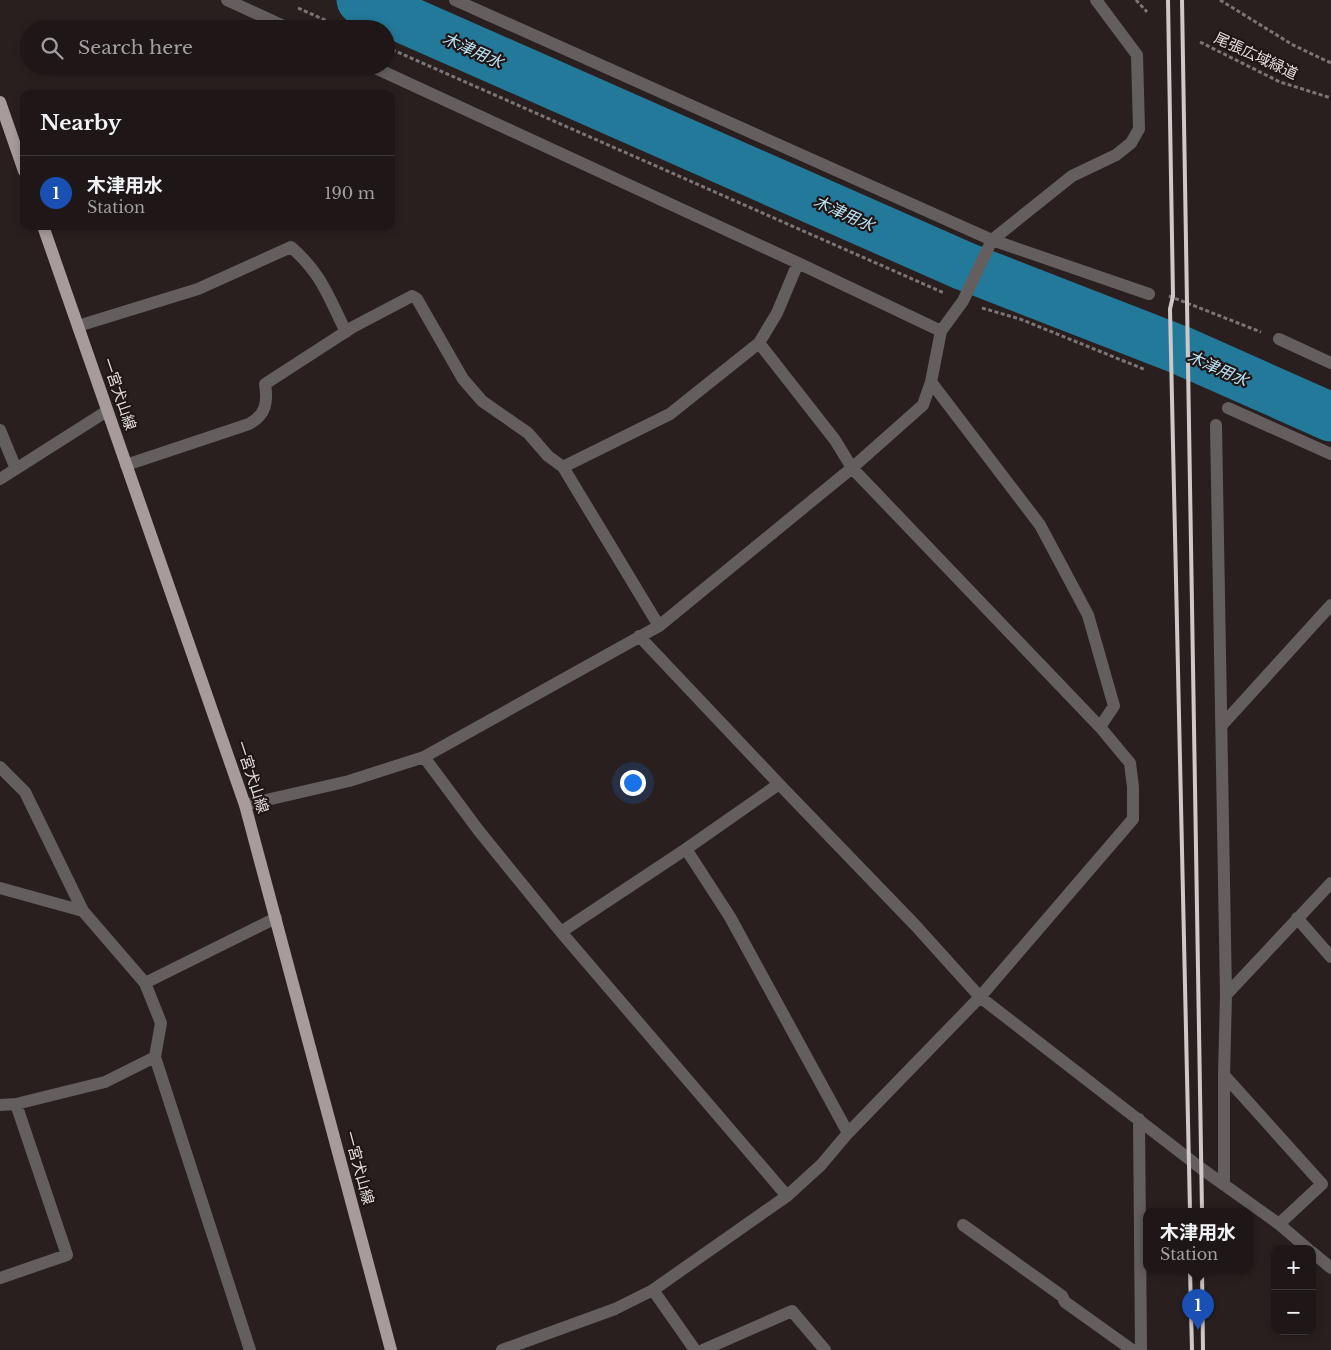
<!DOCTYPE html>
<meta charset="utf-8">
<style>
:root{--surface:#1f1717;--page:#272020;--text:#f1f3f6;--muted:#a19fa1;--line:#3c3636;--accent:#64c5ee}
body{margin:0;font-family:"Libre Baskerville","Noto Sans JP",serif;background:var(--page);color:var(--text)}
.controls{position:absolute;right:15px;bottom:15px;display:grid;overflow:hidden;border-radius:10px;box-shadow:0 2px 8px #0003}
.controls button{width:45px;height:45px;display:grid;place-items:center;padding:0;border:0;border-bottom:1px solid var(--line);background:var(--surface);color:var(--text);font:25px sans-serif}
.you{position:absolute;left:632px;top:782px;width:18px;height:18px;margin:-12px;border:4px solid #fff;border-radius:50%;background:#1a73e8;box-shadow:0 0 0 8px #1a73e833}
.badge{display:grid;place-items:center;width:32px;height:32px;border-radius:50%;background:var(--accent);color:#fff;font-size:16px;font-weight:700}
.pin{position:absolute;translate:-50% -41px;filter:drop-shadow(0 1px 2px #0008)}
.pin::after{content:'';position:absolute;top:26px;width:18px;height:15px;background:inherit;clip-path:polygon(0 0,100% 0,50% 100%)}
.popup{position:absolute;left:1143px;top:1208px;width:110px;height:65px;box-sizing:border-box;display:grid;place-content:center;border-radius:10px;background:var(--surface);filter:drop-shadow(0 1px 4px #0005);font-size:16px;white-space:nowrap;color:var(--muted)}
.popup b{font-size:19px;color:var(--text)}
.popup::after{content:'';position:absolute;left:50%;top:100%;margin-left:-10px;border:10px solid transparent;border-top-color:var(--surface)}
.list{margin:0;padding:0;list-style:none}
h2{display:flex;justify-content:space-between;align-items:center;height:65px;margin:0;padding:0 20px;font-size:21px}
h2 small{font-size:16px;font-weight:400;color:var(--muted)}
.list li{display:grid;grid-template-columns:32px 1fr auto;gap:15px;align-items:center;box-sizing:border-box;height:75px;padding:0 20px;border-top:1px solid var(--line)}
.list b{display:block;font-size:19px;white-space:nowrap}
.list p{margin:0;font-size:16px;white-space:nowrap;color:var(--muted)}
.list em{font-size:16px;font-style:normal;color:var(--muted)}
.icon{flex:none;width:28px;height:28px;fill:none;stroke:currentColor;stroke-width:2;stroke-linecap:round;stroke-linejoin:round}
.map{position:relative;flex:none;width:1331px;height:1350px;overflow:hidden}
.search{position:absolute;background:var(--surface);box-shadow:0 2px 8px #0003;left:20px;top:20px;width:375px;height:55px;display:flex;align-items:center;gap:12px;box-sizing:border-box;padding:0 18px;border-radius:28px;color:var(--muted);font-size:19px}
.panel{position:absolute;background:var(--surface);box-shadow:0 2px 8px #0003;left:20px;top:90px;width:375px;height:140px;border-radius:10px}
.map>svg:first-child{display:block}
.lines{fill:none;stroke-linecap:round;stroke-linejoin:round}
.river{stroke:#23799a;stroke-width:49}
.path{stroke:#7d7575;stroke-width:3;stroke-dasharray:4 2.5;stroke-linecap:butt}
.minor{stroke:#645f5e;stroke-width:12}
.primary{stroke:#a79b9b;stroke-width:12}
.rail{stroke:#d0c8c8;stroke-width:4}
.labels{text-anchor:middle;stroke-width:4.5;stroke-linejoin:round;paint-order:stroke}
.street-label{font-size:15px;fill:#e4dddd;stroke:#201616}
.water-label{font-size:16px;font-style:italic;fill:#bbe3f6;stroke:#201616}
</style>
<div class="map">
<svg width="1331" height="1350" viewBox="0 0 1331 1350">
<rect width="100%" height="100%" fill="#291f1f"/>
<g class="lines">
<path class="river" d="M361,0l603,266 216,84 151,67"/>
<path class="path" d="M1136,0l11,12
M1220,0l73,45 38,18
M298,8l47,21
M1200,42l80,40 51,16
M386,47l558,246
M1169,296l92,36
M982,308l38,11 126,51"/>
<path class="minor" d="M227,0l63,29
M455,0l537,240 157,54
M371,66l427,197 143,68
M78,326l120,-37 93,-42c31,27 37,49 55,85
M1279,339l52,24
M759,343l18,-30 21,-50
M931,382l109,143 48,90 26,91 -14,21
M1228,408l103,46
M1216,425l10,570 -2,80 98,109 -43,40
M0,430l16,39
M126,465l123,-41c17,-9 19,-22 16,-40l88,-57 59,-31 5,3 46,80 19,22 46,32 20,23 15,11
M0,479l107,-68
M639,636l140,148 136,141 65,72 222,172 77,55 29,25
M1222,725l109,-120
M424,757l55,74 82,101 226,264
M0,767l25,25 58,119 62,72
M245,805l104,-24 75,-24 235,-131 193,-158 71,-63 8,-23 10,-51 22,-30 29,-61 80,-64 44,-21 15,-12 8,-14 -2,-74 -41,-55
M686,849l44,68 118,216
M0,888l83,23
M1297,918l34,39
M561,932l125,-83 93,-65
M1226,995l105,-112
M155,1057l95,293
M1224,1075v110
M0,1105l16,-1 89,-22 50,-25 6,-34 -16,-40 131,-65
M1139,1119l2,231
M963,1225l99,71 3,6 67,48
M1312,1252l19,16
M0,1278l67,-23 -51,-151
M653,1290l42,60
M502,1350l113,-41 38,-19 134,-94 34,-31 27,-32 132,-136 153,-178v-32l-3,-24 -30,-36 -248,-259 -17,-28 -76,-97 -89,71 -107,53 96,159
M703,1350l89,-39 33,39"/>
<path class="primary" d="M0,102l24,69
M43,226l202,579 146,545"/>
<path class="rail" d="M1168,0l5,296 -3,13 20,902
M1182,0l20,1211
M1190,1269l2,81
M1202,1269l1,81"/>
</g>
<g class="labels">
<g class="street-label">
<text transform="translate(1256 56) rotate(25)" y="5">尾張広域緑道</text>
<text transform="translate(119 394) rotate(71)" y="5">一宮犬山線</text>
<text transform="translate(252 777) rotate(72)" y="5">一宮犬山線</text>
<text transform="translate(359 1168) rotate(75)" y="5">一宮犬山線</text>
</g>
<g class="water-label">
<text transform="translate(473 50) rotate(24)" y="6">木津用水</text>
<text transform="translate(844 213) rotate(24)" y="6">木津用水</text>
<text transform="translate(1218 368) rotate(24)" y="6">木津用水</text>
</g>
</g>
</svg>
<div class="controls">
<button>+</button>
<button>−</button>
</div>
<div class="you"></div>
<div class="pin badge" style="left:1198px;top:1330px;background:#1a4fb4">1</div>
<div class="popup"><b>木津用水</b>Station</div>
<div class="search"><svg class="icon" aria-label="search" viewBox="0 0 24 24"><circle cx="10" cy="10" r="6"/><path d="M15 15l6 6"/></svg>Search here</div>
<section class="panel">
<h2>Nearby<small></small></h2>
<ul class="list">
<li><span class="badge" style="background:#1a4fb4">1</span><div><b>木津用水</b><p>Station</p></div><em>190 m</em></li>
</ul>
</section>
</div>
